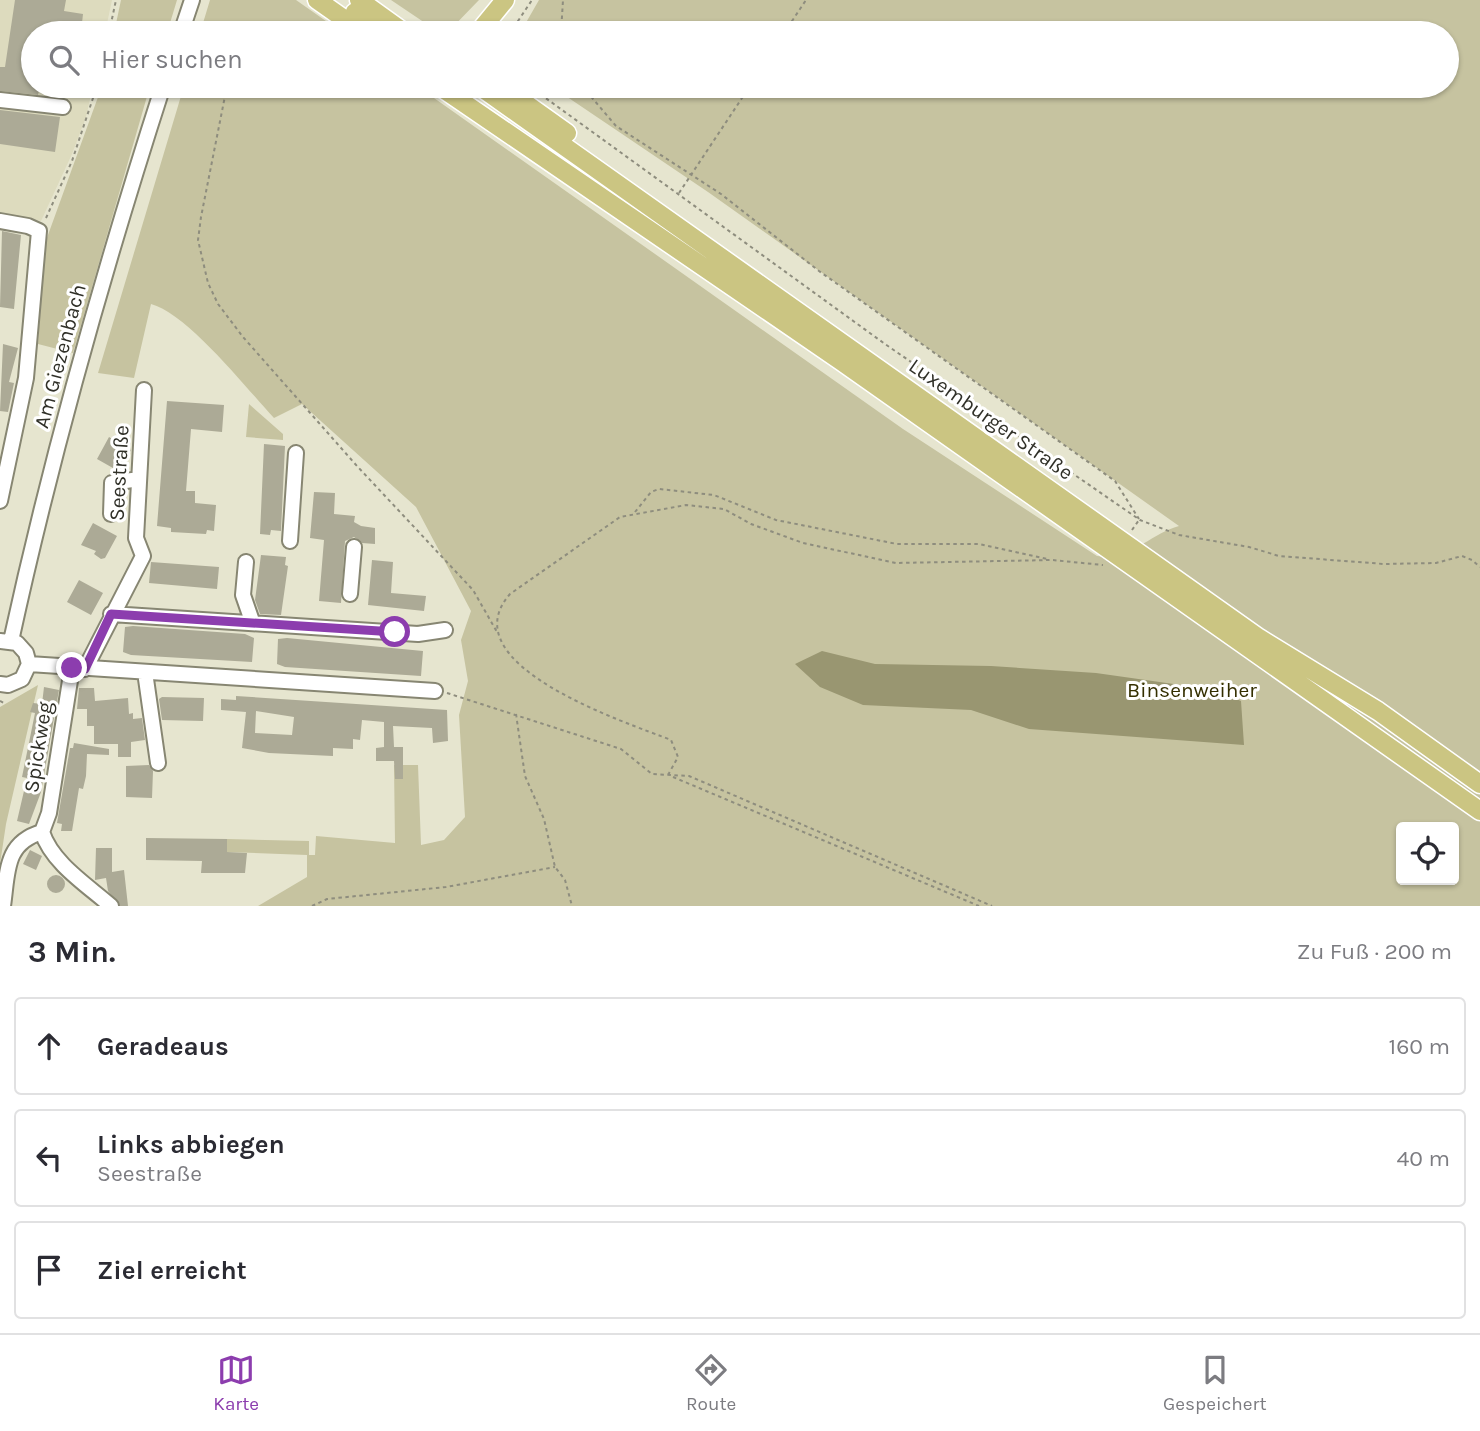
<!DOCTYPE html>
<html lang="de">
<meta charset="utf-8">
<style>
:root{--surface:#fff;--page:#f2f2f3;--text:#2b2b33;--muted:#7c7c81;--line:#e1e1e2;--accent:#8c3dae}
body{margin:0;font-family:Karla,sans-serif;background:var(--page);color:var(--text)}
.controls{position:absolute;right:21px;bottom:21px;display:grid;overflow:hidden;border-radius:7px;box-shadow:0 2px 5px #0004}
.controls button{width:63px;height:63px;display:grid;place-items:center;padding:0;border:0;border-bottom:2px solid var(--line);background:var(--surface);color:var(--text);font:35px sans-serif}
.stop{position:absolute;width:21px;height:21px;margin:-16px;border:5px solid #8c3dae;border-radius:50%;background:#fff}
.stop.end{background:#8c3dae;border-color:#fff;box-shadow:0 2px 7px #0008}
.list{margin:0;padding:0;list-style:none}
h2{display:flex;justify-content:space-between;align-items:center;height:91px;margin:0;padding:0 28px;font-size:30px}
h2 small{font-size:23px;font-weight:400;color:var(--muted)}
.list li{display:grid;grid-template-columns:46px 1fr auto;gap:21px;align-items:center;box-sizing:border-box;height:98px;margin:0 14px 14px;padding:0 14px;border:2px solid var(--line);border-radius:7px}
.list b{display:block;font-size:26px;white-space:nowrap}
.list p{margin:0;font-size:23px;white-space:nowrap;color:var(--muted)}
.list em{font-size:23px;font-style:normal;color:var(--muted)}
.icon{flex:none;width:38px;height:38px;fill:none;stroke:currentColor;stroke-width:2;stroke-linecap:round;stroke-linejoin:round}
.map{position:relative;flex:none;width:1480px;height:906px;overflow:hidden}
.search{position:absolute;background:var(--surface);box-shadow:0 2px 5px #0004;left:21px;right:21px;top:21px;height:77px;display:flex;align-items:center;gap:18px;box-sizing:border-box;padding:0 24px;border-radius:38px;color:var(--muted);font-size:26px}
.sheet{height:427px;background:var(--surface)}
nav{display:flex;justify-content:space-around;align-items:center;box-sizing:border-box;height:98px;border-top:2px solid var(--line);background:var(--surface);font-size:19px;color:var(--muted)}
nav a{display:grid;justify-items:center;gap:4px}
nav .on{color:var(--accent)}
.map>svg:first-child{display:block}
.built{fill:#dddbbe}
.green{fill:#c6c3a0;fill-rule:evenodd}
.water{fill:#999671}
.building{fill:#acaa96;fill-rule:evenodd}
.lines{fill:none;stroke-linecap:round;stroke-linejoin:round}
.minor-casing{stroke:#878672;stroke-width:18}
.major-casing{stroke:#fff;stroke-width:21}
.path{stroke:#8e8d7e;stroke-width:2;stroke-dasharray:3.5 3.5;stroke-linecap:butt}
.minor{stroke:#fff;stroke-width:14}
.major{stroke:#cbc582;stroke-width:18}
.route{stroke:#8c3dae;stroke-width:9}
.labels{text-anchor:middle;stroke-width:6;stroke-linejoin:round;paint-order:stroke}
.street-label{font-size:21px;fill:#303028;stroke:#fff}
.park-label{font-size:21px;fill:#342f00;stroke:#fff}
</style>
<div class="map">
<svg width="1480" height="906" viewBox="0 0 1480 906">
<rect width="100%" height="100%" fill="#e6e5cf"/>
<path class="built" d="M0,0h112l-7,33h-72v53h60l-7,31 -14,37 -31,67 -41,-5z"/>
<path class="green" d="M121,0h56l-10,33h-53z
M210,0h86l47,33h-143z
M391,0h88l-32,33h-7z
M539,0h941v906h-1222l49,-29v-22l-80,-3v-13l82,2v14h6l1,-19 79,7 -1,-78h24l3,80 23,-5 21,-23 -6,-102 9,-34 -7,-41 10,-29 -55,-104 -114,-103 -28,14c-27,-29 -87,-105 -123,-114l-17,74 -36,-5 86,-287h233l486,343 194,127c32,6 54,-23 82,-30l-471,-334 -157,-106h896v-53h-927zM1401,827h53v53h-53z
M102,86h48l-77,267 -35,-9 6,-98z
M249,404l34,30v6l-37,-3z
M38,685l-32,139 -6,40v-157z"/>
<path class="water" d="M822,651l53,13 116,2 105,7 120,17 25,11 3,44 -215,-16 -58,-19 -108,-5 -43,-18 -25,-23z"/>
<path class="building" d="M15,0h51l-2,11 19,3 -1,9 -11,-2 -1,12h-37v53h7l-2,9 -38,-4v-24h5z
M0,110l60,7 -5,35 -55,-8z
M2,231l19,4 -7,74 -14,-2z
M3,344l15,4 -9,34 5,1 -6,29 -8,-1z
M167,401l57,4 -2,27 -31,-3 -5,62h9v12l21,2 -2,26 -7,-1 -1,4 -35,-2v-4l-14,-2z
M109,437l22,13 -11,22 -23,-13z
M264,444l21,2 -4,85 -10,-1 -1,5 -10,-1z
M314,492l21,1 -1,21 21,2 -1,6 7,4 14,2v16l-13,-1 -8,-6 -9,4 -4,62 -22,-2 5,-61 -14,-2z
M93,523l24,13 -12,22 -4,1 -7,-5 2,-3 -15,-6z
M261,555l25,2 -1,8 3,1 -7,49 -21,-1 -5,-14z
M372,560l21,2 -2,31 35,3 -2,15 -56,-6z
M151,562l68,5 -2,22 -68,-6z
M79,580l24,13 -12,22 -24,-13z
M133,626l112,8 9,4 -2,24 -121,-7 -8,-3 2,-25z
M287,638l136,13 -2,25 -136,-9 -8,-3 1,-25z
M44,687l15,3 -18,102 -12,32 -12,-3 10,-43 -5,-1 13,-64 -5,-1 3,-9 9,1z
M79,688h15l1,13 33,-3 1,16 4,-1v6l9,-1 3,22 -14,2v15h-13v-13h-24v-18h-7v-17h-10z
M236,696l211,14 1,31 -15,2 -1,-15 -39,-2 1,21h9v32h-8l-1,-18h-18v-13l8,-1v-25l-22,-2 -2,20 -7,-1v10l-20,-1v8l-64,-3 -27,-5 4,-36 -25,-2v-11l15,1zM256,711l38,6 -2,18 -37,-2z
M162,697l42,1 -1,23 -41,-1 -3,-21z
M74,743l35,6v6l-22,-1 -1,22 -3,13 -4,-1 -7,43h-11l1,-7 -5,-1 13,-75h3z
M149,765l4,6 -1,27 -26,-1v-31z
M146,838l81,1v13l20,1 -2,20h-44l1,-12 -56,-1z
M96,848h16v24l12,-2 4,36h-8l-12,-15 -2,-13 -11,2z
M30,850l12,6 -6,14 -13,-6z
M47 884a9 9 0 1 1 18 0a9 9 0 1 1-18 0Z"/>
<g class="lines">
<g class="minor-casing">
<path id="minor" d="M181,33l11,-33
M0,100l63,7
M0,221l28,5 11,5 -13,147 -26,123
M111,514l1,-31 27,-4
M290,541l6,-88
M246,562l-3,33 9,26
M350,594l4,-47
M111,614l307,20 27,-4
M0,641l17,2 9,10 3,11 -7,15 -14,6 -8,-1
M11,641c41,-188 93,-372 152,-555
M29,664l406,27
M85,669l58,-113 -7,-18 8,-148
M145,672l13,91
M42,832c10,31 45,53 69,74
M3,906c5,-33 1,-63 39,-74l7,-19 23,-145"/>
</g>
<g class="major-casing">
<path id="major" d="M317,0l47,33
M359,0l46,33
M355,12l30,21
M478,33l27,-33
M439,86l402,275 639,450
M479,86l780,552 119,73 102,73
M501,86l66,47"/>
</g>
<path class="path" d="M109,33l7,-33
M510,33l22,-33
M561,33l2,-33
M784,33l22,-33
M227,86l-26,131 -3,23 10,43 10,21 25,33 114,129 116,124 24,42
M529,86l356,258 255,176 39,15 70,12 30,9 105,8 52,-1 26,-7 10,4 8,7
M582,86l34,40 105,68 98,77 296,210 24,38
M679,193l71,-107
M46,218l26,-57 25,-75
M635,512l16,-20 8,-3 55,6 62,25 121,24h82l68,15
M1132,530l7,-10
M447,693l174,56 31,25 37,2 303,130
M0,701l4,2
M516,714l9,62 19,43 11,48 10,13 7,26
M668,775l10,-18 -7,-17c-43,-17 -223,-75 -161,-146l110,-77 66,-12 38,4 27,15 52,19 93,20 156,-3 51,5
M673,777l306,129
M312,906l15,-7 119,-12 109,-20"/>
<use href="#minor" class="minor"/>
<use href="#major" class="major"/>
</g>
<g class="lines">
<path class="route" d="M72,668l13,1 26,-55 284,18"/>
</g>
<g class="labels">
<g class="street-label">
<text transform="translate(60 356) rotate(-75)" y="7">Am Giezenbach</text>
<text transform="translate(991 419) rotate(35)" y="7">Luxemburger Straße</text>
<text transform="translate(119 473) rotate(-87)" y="7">Seestraße</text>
<text transform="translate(38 747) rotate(-81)" y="7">Spickweg</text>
</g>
<g class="park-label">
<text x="1192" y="697">Binsenweiher</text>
</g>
</g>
</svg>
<div class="controls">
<button><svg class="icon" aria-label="locate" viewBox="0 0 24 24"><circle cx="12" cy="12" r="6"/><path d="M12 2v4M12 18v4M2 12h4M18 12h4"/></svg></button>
</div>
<div class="stop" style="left:395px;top:632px"></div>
<div class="stop end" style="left:72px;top:668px"></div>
<div class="search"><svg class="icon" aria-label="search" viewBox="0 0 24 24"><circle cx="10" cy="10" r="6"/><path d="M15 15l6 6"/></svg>Hier suchen</div>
</div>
<section class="sheet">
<h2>3 Min.<small>Zu Fuß · 200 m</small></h2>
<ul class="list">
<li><svg class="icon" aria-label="ahead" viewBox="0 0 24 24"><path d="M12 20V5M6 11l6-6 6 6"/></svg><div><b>Geradeaus</b></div><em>160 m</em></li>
<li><svg class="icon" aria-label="left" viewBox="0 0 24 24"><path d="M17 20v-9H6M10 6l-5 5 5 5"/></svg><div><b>Links abbiegen</b><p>Seestraße</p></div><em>40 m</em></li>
<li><svg class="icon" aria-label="arrive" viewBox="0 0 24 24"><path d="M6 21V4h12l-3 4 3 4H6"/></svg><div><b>Ziel erreicht</b></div></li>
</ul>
</section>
<nav>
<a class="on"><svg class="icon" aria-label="map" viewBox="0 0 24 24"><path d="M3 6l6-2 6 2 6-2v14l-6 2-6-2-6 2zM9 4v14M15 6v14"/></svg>Karte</a>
<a><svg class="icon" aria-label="directions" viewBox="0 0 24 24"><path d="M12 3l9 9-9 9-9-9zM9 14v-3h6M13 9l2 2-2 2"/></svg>Route</a>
<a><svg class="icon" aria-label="saved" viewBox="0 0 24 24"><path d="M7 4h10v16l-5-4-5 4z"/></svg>Gespeichert</a>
</nav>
